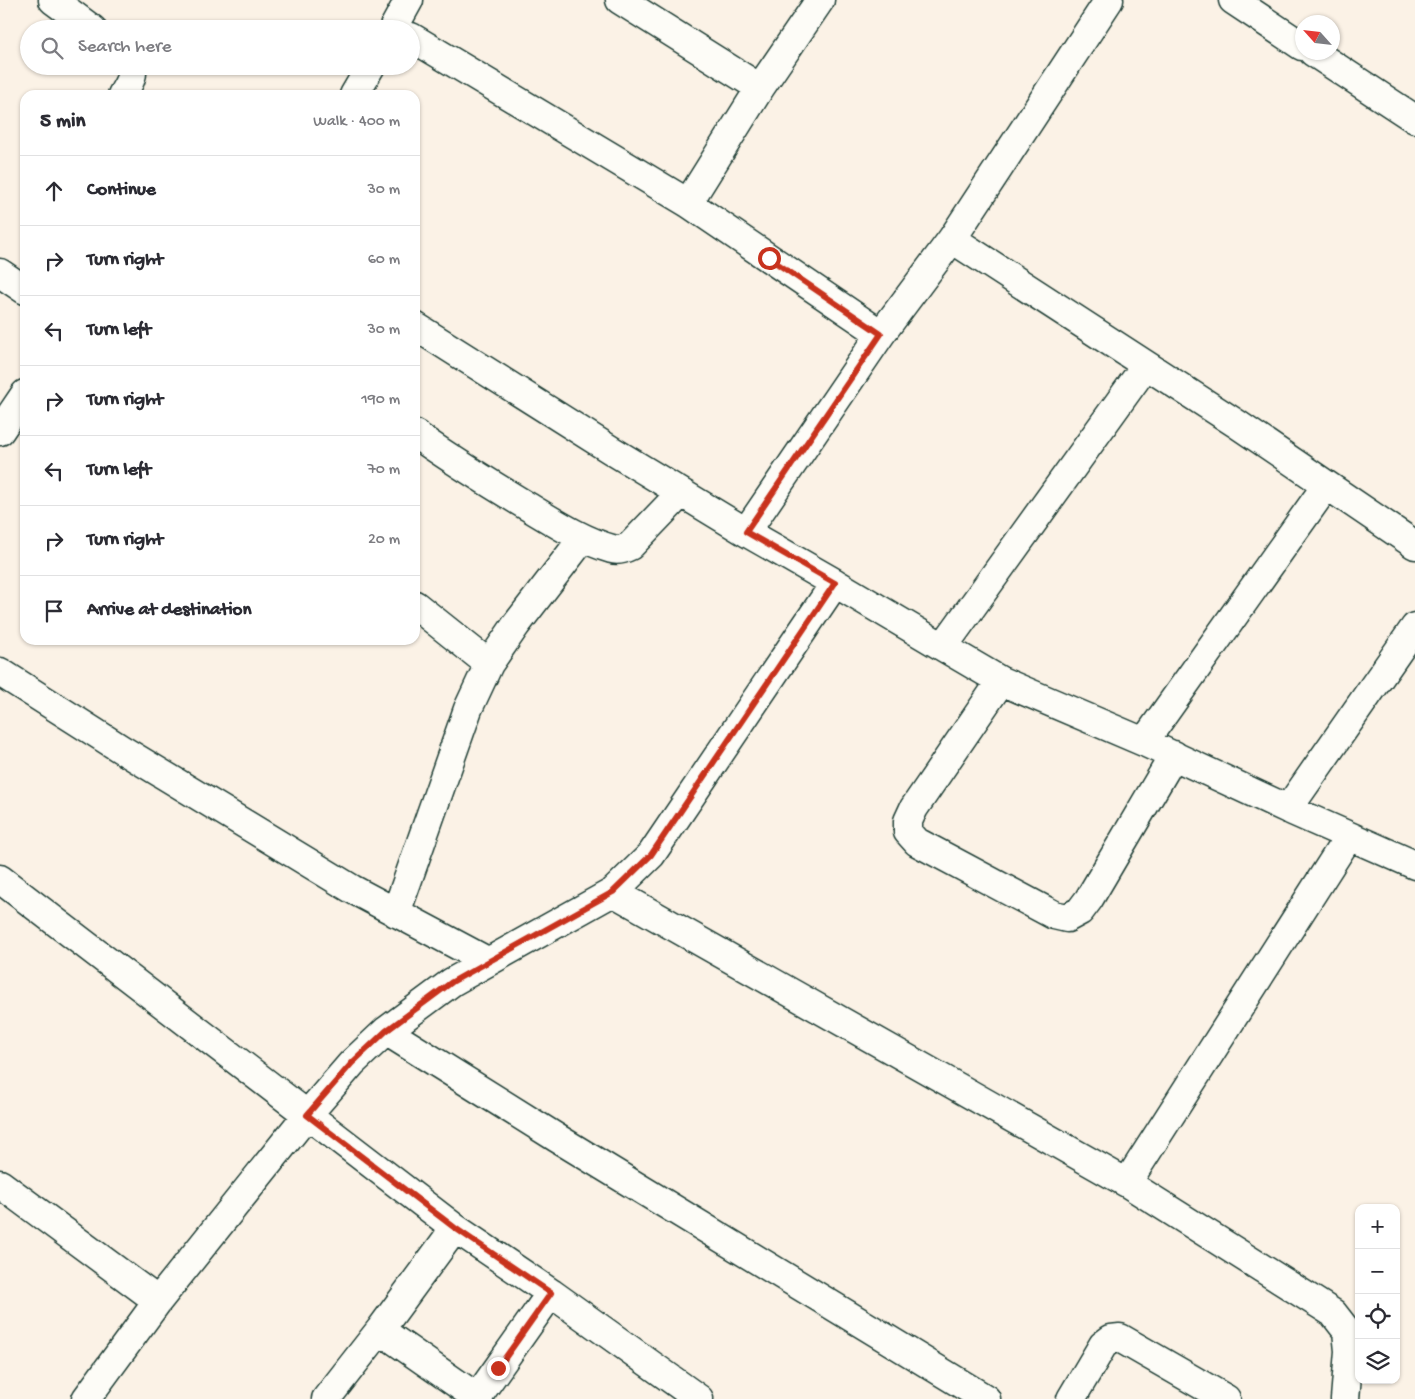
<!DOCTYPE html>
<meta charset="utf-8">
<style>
:root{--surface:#fff;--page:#f2f2f3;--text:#2b2b33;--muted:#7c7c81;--line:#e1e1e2}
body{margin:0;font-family:"Gochi Hand",sans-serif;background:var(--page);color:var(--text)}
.controls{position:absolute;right:15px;bottom:15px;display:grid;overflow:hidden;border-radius:10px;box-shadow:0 1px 4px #0004}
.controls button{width:45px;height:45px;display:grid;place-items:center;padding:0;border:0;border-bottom:1px solid var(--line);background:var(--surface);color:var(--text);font:25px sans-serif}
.compass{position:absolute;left:1295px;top:15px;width:45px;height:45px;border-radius:50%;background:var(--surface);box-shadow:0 1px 4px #0004;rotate:297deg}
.stop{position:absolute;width:15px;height:15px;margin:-11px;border:4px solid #c8321e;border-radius:50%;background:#fff}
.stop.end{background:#c8321e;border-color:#fff;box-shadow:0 1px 5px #0008}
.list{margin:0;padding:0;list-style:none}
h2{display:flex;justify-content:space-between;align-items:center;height:65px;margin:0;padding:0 20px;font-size:21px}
h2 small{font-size:16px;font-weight:400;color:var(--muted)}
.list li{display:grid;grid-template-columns:32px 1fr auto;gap:15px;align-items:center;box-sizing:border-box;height:70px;padding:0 20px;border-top:1px solid var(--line)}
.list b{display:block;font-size:19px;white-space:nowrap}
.list em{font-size:16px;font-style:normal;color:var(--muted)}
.icon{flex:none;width:28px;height:28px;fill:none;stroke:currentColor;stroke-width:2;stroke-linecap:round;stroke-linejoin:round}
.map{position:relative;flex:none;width:1415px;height:1399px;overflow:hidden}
.search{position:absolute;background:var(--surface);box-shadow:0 1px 4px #0004;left:20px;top:20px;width:400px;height:55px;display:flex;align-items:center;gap:12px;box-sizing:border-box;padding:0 18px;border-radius:28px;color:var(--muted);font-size:19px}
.panel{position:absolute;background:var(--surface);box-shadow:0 1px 4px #0004;left:20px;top:90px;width:400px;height:555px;border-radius:15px}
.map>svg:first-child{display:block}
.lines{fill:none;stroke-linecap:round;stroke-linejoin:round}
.minor-casing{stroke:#1f3d34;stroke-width:31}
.tertiary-casing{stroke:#1f3d34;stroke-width:31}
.minor{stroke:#fdfcf7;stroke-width:28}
.tertiary{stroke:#fdfcf7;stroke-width:28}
.route{stroke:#c8321e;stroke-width:6}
</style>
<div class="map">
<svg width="1415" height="1399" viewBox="0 0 1415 1399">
<rect width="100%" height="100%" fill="#fbf2e6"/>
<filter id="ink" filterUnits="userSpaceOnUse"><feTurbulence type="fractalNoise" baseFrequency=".02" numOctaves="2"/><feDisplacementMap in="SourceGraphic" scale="10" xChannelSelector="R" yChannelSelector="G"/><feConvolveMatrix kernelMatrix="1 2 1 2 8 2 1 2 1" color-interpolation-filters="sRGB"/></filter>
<g filter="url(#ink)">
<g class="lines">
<g class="minor-casing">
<path id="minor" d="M53,0l39,29
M620,0l140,88
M393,29l16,-29
M411,37l277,166 193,131
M122,95c5,-9 12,-18 10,-29
M354,95l17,-29
M688,203l72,-115 60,-88
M952,239l285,185 178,121
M0,273l25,17
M415,326l196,124 135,82
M0,431l25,-37
M415,434c36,26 74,49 112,72 27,16 54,34 85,43 6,2 12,0 18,-3l51,-53
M835,583l108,64 203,-282
M415,605l74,59
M943,647l58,34 143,61 144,67 127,56
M0,672l121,77 231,140 135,72
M1001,681l-87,127 -6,13v11l9,10 137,73 13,3 13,-7 9,-12 85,-144
M1144,742l182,-256
M1288,809l127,-182
M0,879l455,349 96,65 148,106
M613,892l514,291 206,130 14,18 2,20 -4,48
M396,913l72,-204 21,-45 27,-39 67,-87
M386,1031l171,107 429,261
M1127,1183l222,-347
M0,1184l158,117
M380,1330l99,69
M86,1399l72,-98 149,-186 45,-52 34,-32 66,-49 161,-90 38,-37 184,-272 -89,-51 135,-198 71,-95 157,-239
M326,1399l54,-69 75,-102
M476,1399l75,-106
M1071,1399l32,-54 8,-6 9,-1 106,61"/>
</g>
<g class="tertiary-casing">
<path id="tertiary" d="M1233,0l69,46
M1313,52l102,67"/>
</g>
<use href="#minor" class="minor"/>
<use href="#tertiary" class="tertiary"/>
</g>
</g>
<g class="lines" filter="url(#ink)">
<path class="route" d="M498,1368l53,-75 -96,-65 -148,-113 45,-52 34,-32 66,-49 161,-90 38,-37 184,-272 -89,-51 135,-198 -112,-76"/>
</g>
</svg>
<div class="controls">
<button>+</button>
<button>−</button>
<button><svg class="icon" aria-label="locate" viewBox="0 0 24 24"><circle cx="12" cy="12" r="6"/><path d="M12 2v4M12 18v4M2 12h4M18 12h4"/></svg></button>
<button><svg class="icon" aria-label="layers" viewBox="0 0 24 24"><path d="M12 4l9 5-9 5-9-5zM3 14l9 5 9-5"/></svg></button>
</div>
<svg class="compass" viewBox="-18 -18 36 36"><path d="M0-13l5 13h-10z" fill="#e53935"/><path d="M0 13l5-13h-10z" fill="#7c7c81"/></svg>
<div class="stop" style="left:769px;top:258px"></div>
<div class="stop end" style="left:498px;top:1368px"></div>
<div class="search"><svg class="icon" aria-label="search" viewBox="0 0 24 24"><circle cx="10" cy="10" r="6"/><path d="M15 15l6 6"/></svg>Search here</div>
<section class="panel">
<h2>5 min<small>Walk · 400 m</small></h2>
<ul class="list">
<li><svg class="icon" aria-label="ahead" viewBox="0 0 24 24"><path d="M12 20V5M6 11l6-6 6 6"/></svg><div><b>Continue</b></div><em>30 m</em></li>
<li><svg class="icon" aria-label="right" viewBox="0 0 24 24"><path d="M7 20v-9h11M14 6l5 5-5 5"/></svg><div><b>Turn right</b></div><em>60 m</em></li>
<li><svg class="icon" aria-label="left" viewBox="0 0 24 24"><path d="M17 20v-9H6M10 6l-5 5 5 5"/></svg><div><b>Turn left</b></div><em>30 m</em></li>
<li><svg class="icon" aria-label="right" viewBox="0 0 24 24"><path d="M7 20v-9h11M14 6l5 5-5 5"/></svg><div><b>Turn right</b></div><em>190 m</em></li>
<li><svg class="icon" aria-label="left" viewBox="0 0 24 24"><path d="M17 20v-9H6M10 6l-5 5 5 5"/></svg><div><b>Turn left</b></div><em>70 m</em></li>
<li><svg class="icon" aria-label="right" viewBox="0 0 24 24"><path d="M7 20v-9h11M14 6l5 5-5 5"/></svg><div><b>Turn right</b></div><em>20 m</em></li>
<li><svg class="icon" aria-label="arrive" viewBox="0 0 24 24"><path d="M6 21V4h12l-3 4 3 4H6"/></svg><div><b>Arrive at destination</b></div></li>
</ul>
</section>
</div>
